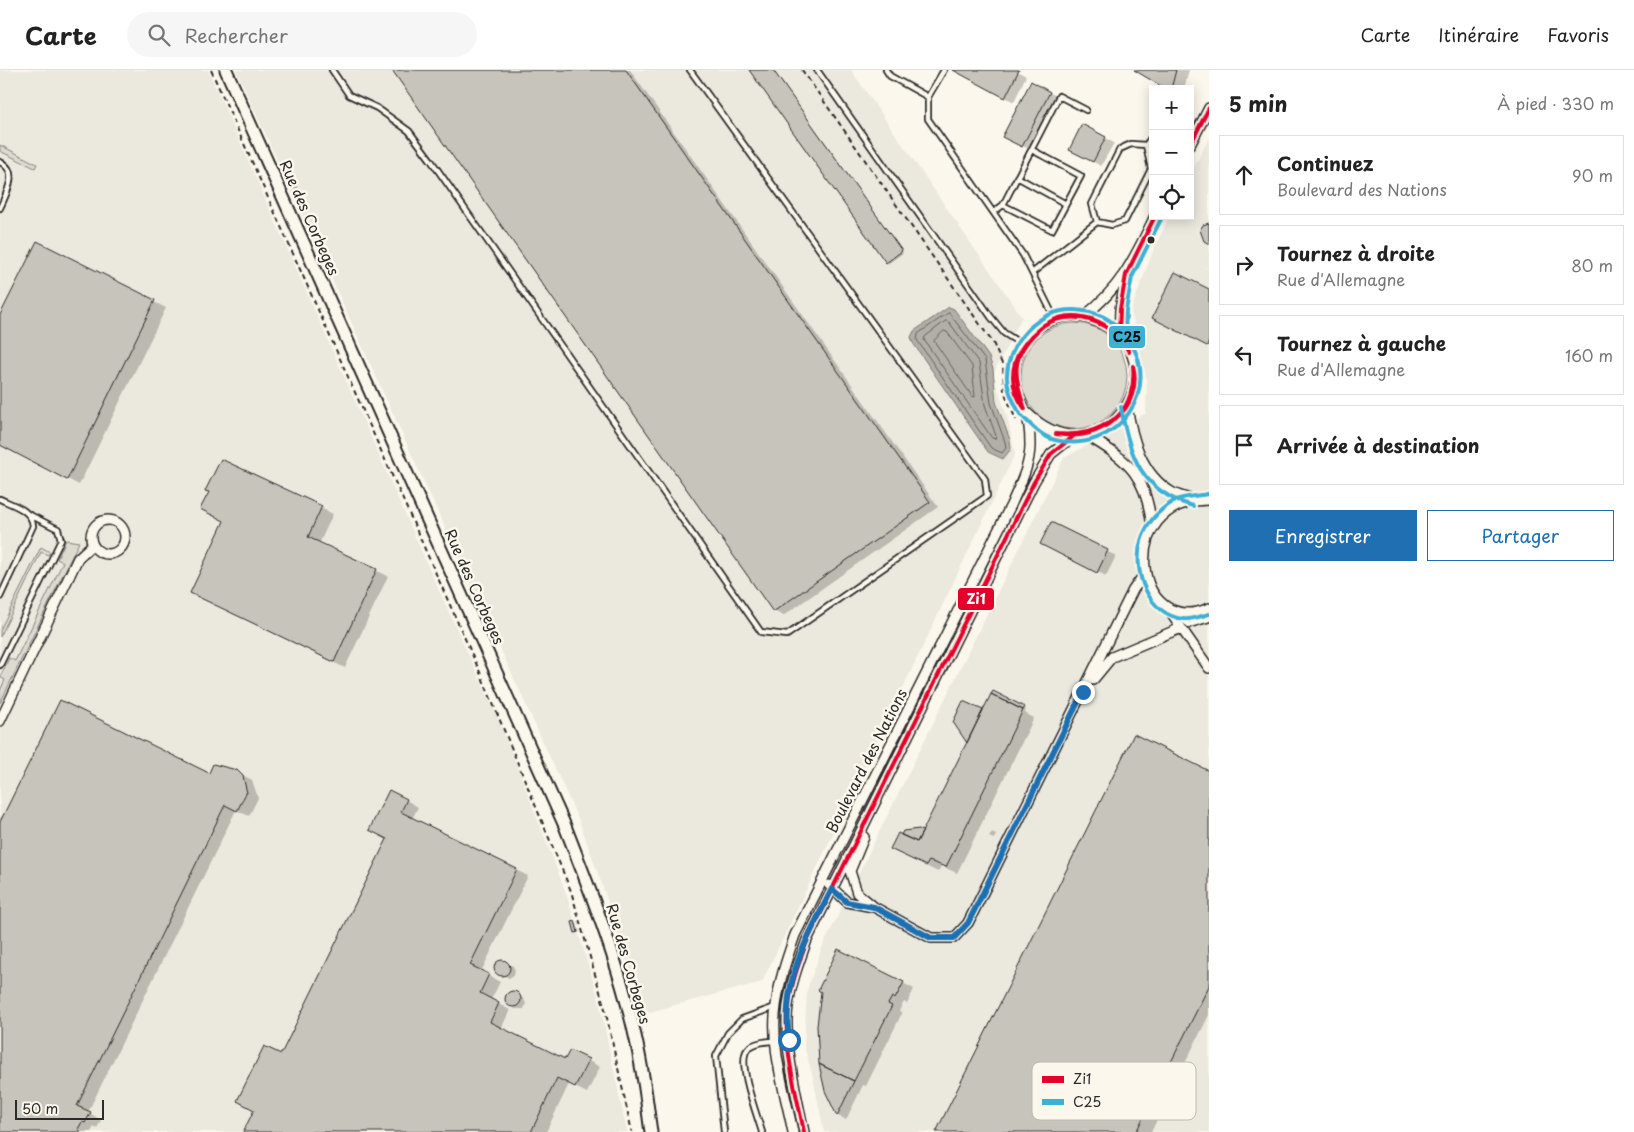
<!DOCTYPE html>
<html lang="fr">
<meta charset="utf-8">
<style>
:root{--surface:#fff;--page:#f6f6f6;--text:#222;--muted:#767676;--line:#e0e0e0;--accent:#1f6fb2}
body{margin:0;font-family:"Playpen Sans",sans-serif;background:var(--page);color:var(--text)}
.controls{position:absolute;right:15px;top:15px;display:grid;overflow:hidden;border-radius:0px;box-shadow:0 2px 12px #0003}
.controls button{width:45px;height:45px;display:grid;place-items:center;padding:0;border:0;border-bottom:1px solid var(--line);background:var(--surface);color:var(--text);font:25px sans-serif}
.scale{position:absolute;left:15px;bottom:12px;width:89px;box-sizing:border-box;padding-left:5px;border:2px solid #2b2b2b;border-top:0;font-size:14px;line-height:18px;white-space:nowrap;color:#2b2b2b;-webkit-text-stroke:4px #fbf7ec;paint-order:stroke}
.stop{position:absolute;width:15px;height:15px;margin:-11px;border:4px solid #1f6fb2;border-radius:50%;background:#fff}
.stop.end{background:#1f6fb2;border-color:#fff;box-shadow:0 1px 5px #0008}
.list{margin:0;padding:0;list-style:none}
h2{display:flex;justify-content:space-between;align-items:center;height:65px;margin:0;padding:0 20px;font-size:21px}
h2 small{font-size:16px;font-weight:400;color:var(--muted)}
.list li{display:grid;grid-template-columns:32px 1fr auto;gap:15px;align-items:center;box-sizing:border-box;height:80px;margin:0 10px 10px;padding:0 10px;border:1px solid var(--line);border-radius:0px}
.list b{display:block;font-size:19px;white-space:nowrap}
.list p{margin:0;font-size:16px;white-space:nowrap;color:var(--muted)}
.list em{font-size:16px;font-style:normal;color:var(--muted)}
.actions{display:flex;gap:10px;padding:15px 20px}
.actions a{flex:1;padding:11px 0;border:1px solid var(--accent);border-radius:0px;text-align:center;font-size:18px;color:var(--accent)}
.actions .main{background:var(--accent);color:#fff}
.icon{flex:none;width:28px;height:28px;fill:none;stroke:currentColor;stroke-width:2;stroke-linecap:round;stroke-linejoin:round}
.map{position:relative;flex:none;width:1209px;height:1062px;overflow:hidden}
header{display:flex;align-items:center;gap:30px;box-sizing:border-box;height:70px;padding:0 25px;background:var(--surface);border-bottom:1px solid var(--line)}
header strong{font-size:24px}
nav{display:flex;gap:28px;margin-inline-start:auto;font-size:18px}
.search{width:350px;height:45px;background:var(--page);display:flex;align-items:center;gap:12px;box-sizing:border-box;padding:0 18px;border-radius:28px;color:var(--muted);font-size:19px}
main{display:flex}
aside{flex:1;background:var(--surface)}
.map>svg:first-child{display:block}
.built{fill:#ebe8de}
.green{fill:#dddad0;stroke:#84827e}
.water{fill:#b1afa7;stroke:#7b7a75}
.shadow{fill:#0003}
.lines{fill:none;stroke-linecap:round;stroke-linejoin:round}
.shore{stroke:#61605d;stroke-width:1}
.building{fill:#c7c4bc;stroke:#2b2b2b}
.service-casing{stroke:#2b2b2b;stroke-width:8}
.minor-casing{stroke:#2b2b2b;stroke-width:12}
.tertiary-casing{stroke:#2b2b2b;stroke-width:15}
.path{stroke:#2b2b2b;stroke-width:2;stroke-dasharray:5 4;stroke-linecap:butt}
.service{stroke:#fbf7ec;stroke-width:4.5}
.minor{stroke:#fbf7ec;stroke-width:9}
.tertiary{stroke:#fbf7ec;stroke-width:11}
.bus-1-casing{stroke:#fbf7ec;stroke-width:8}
.bus-2-casing{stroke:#fbf7ec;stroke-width:8}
.bus-1{stroke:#e4002b;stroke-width:4}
.bus-2{stroke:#3eb0d6;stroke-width:4}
.route{stroke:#1f6fb2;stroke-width:6}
.bus-dot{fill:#2b2b2b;stroke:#fbf7ec;stroke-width:2}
.labels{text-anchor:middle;stroke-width:5;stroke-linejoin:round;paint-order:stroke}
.street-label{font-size:15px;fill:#2b2b2b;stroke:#fbf7ec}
.key{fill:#fbf7ec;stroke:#bdbab2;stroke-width:1}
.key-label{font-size:14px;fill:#2b2b2b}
.line-badge{stroke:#fbf7ec;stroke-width:2}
.badge-label{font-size:14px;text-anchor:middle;font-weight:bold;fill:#fff}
.pale-badge-label{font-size:14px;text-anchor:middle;font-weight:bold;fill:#111}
</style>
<header>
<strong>Carte</strong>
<div class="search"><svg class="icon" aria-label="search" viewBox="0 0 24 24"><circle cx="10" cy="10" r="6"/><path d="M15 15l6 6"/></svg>Rechercher</div>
<nav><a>Carte</a><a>Itinéraire</a><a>Favoris</a></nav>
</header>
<main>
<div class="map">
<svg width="1209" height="1062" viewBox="0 0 1209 1062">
<rect width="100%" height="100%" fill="#fbf7ec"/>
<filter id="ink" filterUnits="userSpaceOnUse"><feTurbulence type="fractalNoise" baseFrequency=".02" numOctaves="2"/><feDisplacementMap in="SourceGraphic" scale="10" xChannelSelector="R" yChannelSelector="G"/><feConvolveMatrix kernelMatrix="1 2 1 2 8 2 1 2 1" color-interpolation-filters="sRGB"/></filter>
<g filter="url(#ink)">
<path class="built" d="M0,0h208l229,516 64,139 64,165 33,106 29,136h-627z
M236,0h615l171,247 -29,57 14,42 8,38 -253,528 -120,32 -35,-115 -27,-76z
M1209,68v130l-8,-2 8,3v863h-385l-11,-55 -9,-31 3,-56 14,-40 243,-492 82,-45 1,-32 -16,-71 24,-64 15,-30h20v-41z"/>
<path class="green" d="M0,75l37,19 -2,4 -35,-17z
M1021 306a53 53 0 1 1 106 0a53 53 0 1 1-106 0Z
M66,470l13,2 -79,161v-12l5,-11 -5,-3 9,-19 6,3 48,-99 -6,-3z
M41,477l9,5 -2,3 -7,-3 -41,85v-7z"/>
<path class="water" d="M949,237l5,2 35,48 4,12 3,33 14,38 1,9 -8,10 -15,-7 -75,-109 -2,-6 3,-6z"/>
<path class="shadow" d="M394,0h236l308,437 -155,109 -9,-5z
M750,0h23l130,183 -14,10 -2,-1z
M955,0h60l11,6 -12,26z
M1136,0h53l-5,19h-16z
M1031,13l27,14 -27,53 -19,-9z
M1105,68l9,5 -13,23 -22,-12z
M291,105l2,1 2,6h-5l-2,-6z
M295,115l3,1 2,6h-5l-2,-6z
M37,172l129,66 -87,177 -79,-41v-126z
M222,390l111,54 -14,30 69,32 -43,92 -142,-69 22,-78 -15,-29z
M1052,454l64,32 -10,20 -56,-28z
M993,623l33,16 -1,4 9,5 -77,155 -16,-7 -3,6 -35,-17 -1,-19 21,-3z
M234,700l18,10 6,18 -9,18 -13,-6 -148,302 13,8 -4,9 -3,-2 -3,5h-91v-314l6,-6z
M1209,703v242l-58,117h-214z
M406,730l12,7 -6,12 116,57 -47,96 19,10 -9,18 19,10 -9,19 65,32 4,-10 30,16 -13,26 -18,-9 -23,48h-301z
M992,762l4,3 -2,4 -5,-2z
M575,852l2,1 3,10 -4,-1z
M502,891l11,5 2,4 -1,5 -5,3 -11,-5 -2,-6z
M903,913l11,6 -7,15 -3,-2 -5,9 3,2 -36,73 -3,-1 -17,35 -8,-5 -12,-25 -5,-26z
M513,923l11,6 2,5 -2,5h-9l-5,-4 -3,-6z"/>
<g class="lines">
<path class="shore" d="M949,243l36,47 6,43 14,39 1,6 -4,5 -11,-5 -74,-108 1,-6z
M946,251l3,1 30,41 6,42 11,31 -1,3 -3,-1 -68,-98 1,-3z
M944,261l3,1 25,34 3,31 -3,-1 -38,-55z"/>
</g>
<path class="building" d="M392,0h234l304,432 -157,110z
M749,0h24l129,181 -16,12z
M953,0h66l-14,28z
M1134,0h42l-5,19h-5z
M1031,11l19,11 -28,55 -20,-10z
M1082,54l24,13 -13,25 -24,-12z
M1209,153v21l-5,-3 -4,-11 3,-5z
M37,171l118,59 -88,180 -67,-35v-130z
M1175,202l34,17v52l-2,5 -55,-28z
M221,389l101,47 -14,31 69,32 -43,93 -144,-69 34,-72 -24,-12 9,-17 -4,-1z
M1051,452l57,28 -11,23 -57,-29z
M993,621l32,16 -2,3 -32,-16z
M991,624l32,16 -77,157 -17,-6 -3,5 -36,-17 8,-16 19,9z
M60,630l149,73 4,-9 24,6 6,6 4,17h-1l-9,18 -12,-6 -148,301 14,6 -6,11 -3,-1 -4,7 3,3h-81v-310z
M963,631l20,9 -16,33 -14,-21z
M1134,664l75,37v215l-73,146h-200z
M389,720l18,9 -6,13 116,57 -47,96 19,9 -9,19 19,10 -9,19 75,37 5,-9 19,9 -14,28 -18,-9 -26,54h-288l11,-22 -17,-9 27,-55 17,8 106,-215 -18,-9z
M919,759l4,2 -6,11 -16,-7 2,-4z
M575,851l3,11 -3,1 -3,-11z
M838,879l66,33 -9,17 -3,-2 -4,7 4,2 -38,75 -35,-17 -2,-38 4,-34 -3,-2z
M494 898a8 8 0 1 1 16 0a8 8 0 1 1-16 0Z
M505 929a8 8 0 1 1 16 0a8 8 0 1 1-16 0Z
M819,994l35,17 -17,35 -12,-25z"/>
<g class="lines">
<g class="service-casing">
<path id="service" d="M332,0l17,25 28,13 32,23 21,28 331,473 26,3 200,-139 -2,-17 -295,-409
M817,0l174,247 13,16 19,12
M886,0l4,6 38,21
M944,0l-16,27v22l95,136 32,64
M1146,75l7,-10
M0,92c20,9 6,32 0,46
M1017,107l49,27
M1003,135l49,25 29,-54 -49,-26
M994,142l9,-7 56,-109 27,14
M1032,203l65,-51 15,3 13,-4 26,-52 -5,-24 -15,-1 -11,5 -28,55 5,18
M0,429c13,6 32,11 33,27l-33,71
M1175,544l14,11 20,-6
M0,595l61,-125 -3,-11 -28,-14
M724,1062l-8,-76 12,-23 14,-14 33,-12
M762,1062c-5,-17 -25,-69 -15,-82 7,-10 29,-9 41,-10"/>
</g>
<g class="minor-casing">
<path id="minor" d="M1190,75l19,-37
M1083,247c39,-30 51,-58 72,-101
M1119,266l1,-27 6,-34
M1127,336c5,32 14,69 46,87 6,3 15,5 22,7
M1086,365c44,26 61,41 66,94
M1209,430c-97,0 -74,141 0,108
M91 467a17 17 0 1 1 34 0a17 17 0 1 1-34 0Z
M1168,539l41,59
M1093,610l19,-23 69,-29
M0,651l78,-163 14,-13
M864,767l-14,34 7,22 17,14 57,31h23l14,-15 165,-333 12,-17
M829,815l18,17 26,5
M793,1062c-8,-40 -23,-85 -17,-126 3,-25 11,-48 19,-71l217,-432c8,-19 18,-37 18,-58 0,-10 -1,-25 -5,-34 -10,-24 -17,-40 -3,-65 9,-17 30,-30 50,-30 16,0 29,6 42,15 59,47 -16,151 -88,81
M804,1062c-7,-35 -21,-91 -16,-126 3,-23 11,-44 19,-66l227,-458 17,-28 23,-18"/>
</g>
<g class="tertiary-casing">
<path id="tertiary" d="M226,0l339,756c31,79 63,161 77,245 4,20 6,41 9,61"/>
</g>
<path class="path" d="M211,0l268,600 92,221 34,118 27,123
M802,0l191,273 10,23 1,25 12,29"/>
<use href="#service" class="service"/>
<use href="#minor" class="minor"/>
<use href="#tertiary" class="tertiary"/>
<g class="bus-1-casing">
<path id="bus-1" d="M1190,75l19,-37
M1044,255c31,-20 70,-4 85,27
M1044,255c32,-17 68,-3 85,27
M1119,266l1,-27 6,-34 29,-59
M1025,339c-24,-32 -9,-63 19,-84
M1025,339c-14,-38 -13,-57 19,-84
M1116,348c14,-13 19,-33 17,-52
M1116,348c15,-11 22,-34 17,-52
M1056,364c24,2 40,-2 60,-16
M1056,364c23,4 42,0 60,-16
M804,1062c-8,-41 -21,-84 -16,-126 3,-22 11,-44 19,-66l227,-458 17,-28 23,-18"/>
</g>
<g class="bus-2-casing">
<path id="bus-2" d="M1125,266l1,-26 6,-33 29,-58
M1121,337c8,49 21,85 72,99
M1020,344c-6,-12 -14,-25 -13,-39 1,-33 32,-66 67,-65 22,1 38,8 52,26 40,51 -9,120 -71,104 -14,-4 -23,-14 -33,-24
M1208,424c-10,2 -25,2 -34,7 -15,9 -28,23 -33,40 -9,31 7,73 42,78 8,1 18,-3 26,-5"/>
</g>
<use href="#bus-1" class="bus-1"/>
<use href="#bus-2" class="bus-2"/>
</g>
</g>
<g class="lines" filter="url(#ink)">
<path class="route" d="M789,970c-1,-10 -2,-21 -1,-31 1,-43 26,-83 44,-120l15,13 27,5 57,31h23l14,-15 115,-231"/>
</g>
<circle class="bus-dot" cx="1151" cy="170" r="4.5"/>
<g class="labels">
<g class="street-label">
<text transform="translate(309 148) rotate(66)" y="5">Rue des Corbeges</text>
<text transform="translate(474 517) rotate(66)" y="5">Rue des Corbeges</text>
<text transform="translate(867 691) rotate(-63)" y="5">Boulevard des Nations</text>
<text transform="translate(628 894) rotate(74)" y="5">Rue des Corbeges</text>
</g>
</g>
<rect x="1032" y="992" width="164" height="58" rx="8" class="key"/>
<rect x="1042" y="1006" width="22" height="7" fill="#e4002b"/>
<rect x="1042" y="1029" width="22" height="6" fill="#3eb0d6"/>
<g class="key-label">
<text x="1073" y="1014">Zi1</text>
<text x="1073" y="1037">C25</text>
</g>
<g class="line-badge">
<rect x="1108" y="255" width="38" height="24" rx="5" fill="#3eb0d6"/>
<rect x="957" y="517" width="38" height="24" rx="5" fill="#e4002b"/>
</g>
<g class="badge-label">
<text x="976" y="534">Zi1</text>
</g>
<g class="pale-badge-label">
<text x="1127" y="272">C25</text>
</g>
</svg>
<div class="controls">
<button>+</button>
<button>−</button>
<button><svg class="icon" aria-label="locate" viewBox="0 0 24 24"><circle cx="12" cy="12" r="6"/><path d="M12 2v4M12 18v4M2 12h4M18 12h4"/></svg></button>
</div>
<div class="scale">50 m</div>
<div class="stop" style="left:789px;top:970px"></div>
<div class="stop end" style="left:1083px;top:622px"></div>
</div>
<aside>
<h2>5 min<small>À pied · 330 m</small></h2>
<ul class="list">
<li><svg class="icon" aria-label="ahead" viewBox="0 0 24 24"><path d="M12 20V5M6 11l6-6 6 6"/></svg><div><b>Continuez</b><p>Boulevard des Nations</p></div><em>90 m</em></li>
<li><svg class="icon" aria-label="right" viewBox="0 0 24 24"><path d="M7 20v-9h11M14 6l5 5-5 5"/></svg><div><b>Tournez à droite</b><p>Rue d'Allemagne</p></div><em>80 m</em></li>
<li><svg class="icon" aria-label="left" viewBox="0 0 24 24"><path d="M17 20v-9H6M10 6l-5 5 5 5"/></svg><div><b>Tournez à gauche</b><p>Rue d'Allemagne</p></div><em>160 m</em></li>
<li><svg class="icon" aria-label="arrive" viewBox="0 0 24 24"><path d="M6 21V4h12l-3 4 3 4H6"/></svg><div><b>Arrivée à destination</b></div></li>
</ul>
<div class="actions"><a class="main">Enregistrer</a><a>Partager</a></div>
</aside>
</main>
